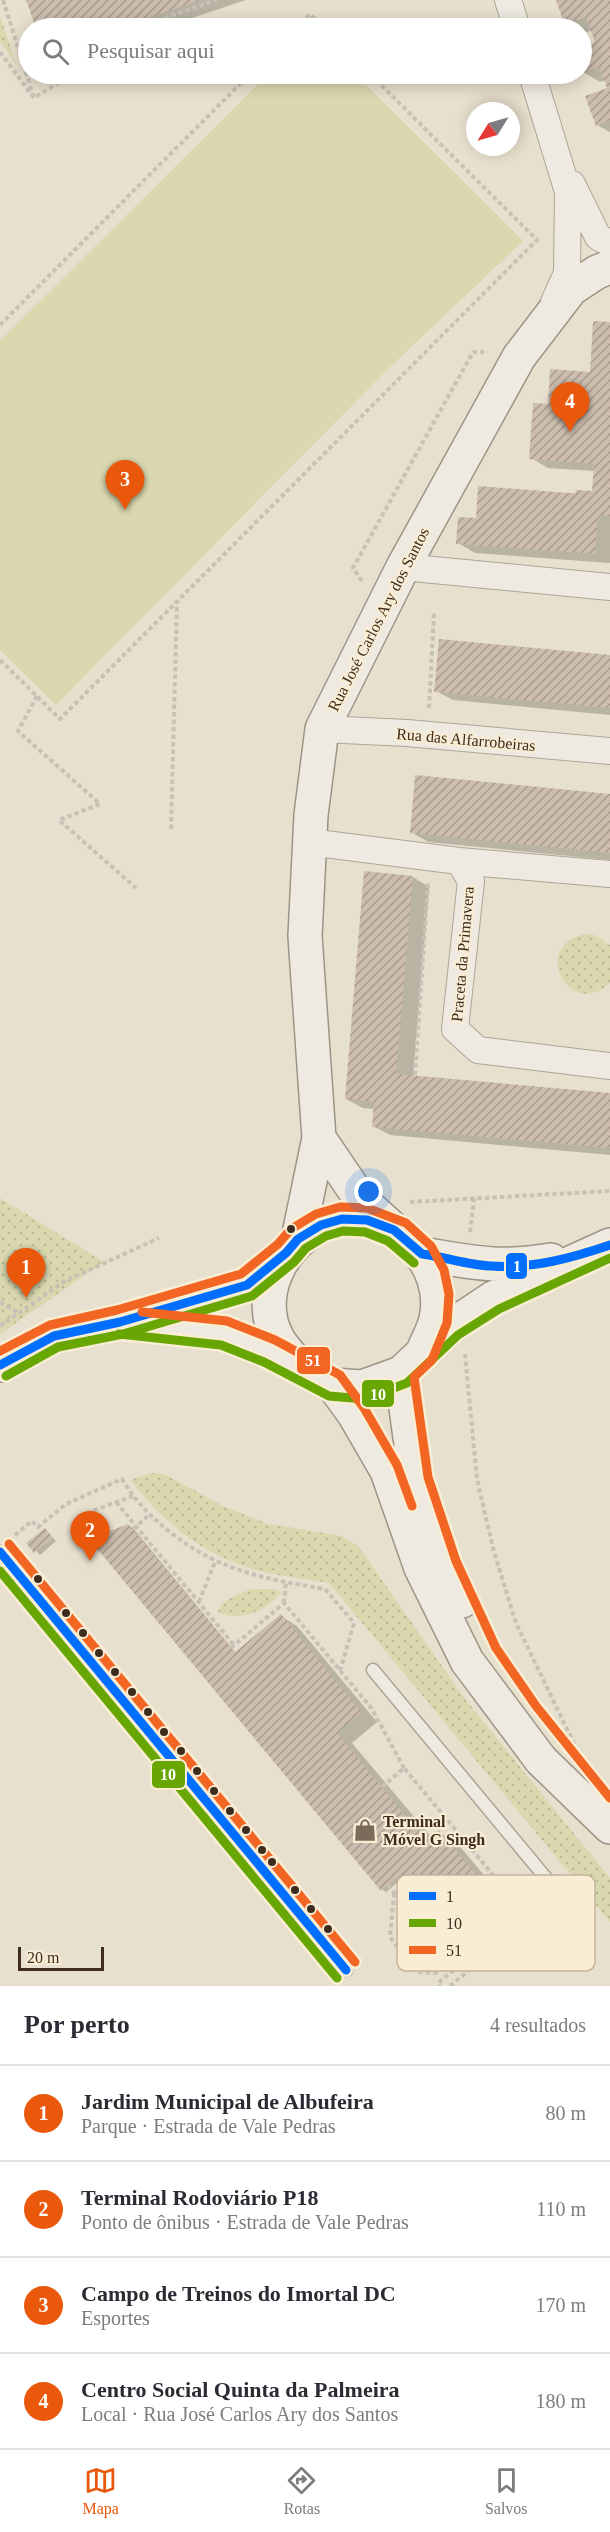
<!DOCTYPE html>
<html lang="pt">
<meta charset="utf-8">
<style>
:root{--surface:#fff;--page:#f2f2f3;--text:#2b2b33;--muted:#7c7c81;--line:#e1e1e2;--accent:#ea580c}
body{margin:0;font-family:Georgia,serif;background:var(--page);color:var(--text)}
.compass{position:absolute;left:466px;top:102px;width:54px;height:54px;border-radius:50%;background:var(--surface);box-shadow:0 3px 15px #0003;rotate:233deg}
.scale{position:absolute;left:18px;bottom:15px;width:86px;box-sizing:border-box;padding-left:6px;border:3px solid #3e2c1d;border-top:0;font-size:16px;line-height:21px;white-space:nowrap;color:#3e2c1d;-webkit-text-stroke:4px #f9edd4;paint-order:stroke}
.you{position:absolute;left:369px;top:1192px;width:21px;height:21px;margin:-15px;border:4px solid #fff;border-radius:50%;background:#1a73e8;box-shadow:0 0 0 9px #1a73e833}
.badge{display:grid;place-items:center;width:39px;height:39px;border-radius:50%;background:var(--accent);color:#fff;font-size:20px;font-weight:700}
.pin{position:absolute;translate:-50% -50px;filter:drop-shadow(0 2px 3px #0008)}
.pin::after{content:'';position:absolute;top:32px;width:21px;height:18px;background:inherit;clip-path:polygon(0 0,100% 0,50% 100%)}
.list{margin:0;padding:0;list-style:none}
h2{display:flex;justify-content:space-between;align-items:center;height:78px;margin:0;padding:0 24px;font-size:26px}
h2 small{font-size:20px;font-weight:400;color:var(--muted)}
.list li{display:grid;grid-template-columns:39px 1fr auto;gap:18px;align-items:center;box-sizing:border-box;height:96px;padding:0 24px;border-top:2px solid var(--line)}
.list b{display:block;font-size:22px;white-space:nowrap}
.list p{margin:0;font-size:20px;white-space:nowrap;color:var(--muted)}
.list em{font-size:20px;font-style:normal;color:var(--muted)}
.icon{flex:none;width:33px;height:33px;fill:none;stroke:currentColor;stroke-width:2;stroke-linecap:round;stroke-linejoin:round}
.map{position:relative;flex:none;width:610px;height:1986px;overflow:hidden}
.search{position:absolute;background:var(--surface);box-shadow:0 3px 15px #0003;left:18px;right:18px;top:18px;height:66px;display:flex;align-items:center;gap:15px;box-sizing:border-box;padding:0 21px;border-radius:33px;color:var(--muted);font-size:22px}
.sheet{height:462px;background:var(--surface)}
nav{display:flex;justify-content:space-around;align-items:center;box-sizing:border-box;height:84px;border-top:2px solid var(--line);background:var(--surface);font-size:16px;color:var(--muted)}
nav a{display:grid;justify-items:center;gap:3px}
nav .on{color:var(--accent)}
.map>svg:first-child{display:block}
.grass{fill:url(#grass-dots)}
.garden{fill:#d9d8af}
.shadow{fill:#0003}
.building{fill:url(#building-hatch)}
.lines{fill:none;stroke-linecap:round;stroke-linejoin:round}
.lane-casing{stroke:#ada496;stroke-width:15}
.street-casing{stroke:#ada496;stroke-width:28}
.secondary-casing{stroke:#9d9486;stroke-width:36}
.path{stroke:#c8c1b6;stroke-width:4;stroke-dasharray:4.5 3;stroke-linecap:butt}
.lane{stroke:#efeae1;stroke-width:12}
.street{stroke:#efeae1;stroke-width:26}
.secondary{stroke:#efeae1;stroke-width:33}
.bus-1-casing{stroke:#f9edd4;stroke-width:14}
.bus-2-casing{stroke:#f9edd4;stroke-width:14}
.bus-3-casing{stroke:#f9edd4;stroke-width:14}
.bus-1{stroke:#006fff;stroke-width:9}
.bus-2{stroke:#68a604;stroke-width:9}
.bus-3{stroke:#f26522;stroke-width:9}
.bus-dot{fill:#3e2c1d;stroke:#f9edd4;stroke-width:2}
.labels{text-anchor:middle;stroke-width:4.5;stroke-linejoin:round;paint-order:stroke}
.street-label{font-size:16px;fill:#3e2c1d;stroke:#f9edd4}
.poi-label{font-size:16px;font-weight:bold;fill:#3e2c1d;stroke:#f9edd4;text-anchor:start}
.key{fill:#f9edd4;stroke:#c1b39d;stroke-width:1.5}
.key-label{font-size:16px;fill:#3e2c1d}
.line-badge{stroke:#f9edd4;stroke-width:2}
.badge-label{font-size:16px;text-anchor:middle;font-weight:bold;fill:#fff}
</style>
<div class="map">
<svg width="610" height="1986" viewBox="0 0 610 1986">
<defs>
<pattern id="grass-dots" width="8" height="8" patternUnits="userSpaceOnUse" patternTransform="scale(1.5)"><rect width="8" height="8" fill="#d9d8af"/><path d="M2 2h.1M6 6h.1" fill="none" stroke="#bbba96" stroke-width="1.8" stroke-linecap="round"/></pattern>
<pattern id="building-hatch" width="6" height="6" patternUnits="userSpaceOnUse" patternTransform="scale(1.5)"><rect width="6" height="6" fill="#ccbdae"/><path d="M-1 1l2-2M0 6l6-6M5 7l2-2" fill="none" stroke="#a79a8d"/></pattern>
</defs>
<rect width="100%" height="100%" fill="#e8e0ce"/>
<path class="grass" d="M0,16l16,48 -16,-22z
M585,934l10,1 15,10v38c-40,38 -81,-37 -25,-49z
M0,1198l104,64 -104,72z
M151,1473l13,1 59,32 46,18 73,12 17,11 106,152 145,179v44l-281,-339c-20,-4 -40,-5 -60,-10 -60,-12 -102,-47 -139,-93z
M251,1589h22l8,3c-12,18 -43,31 -63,20 4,-13 21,-18 33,-23z"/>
<path class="garden" d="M268,74h87l168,167 -135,128 -332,336 -56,-55v-309z"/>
<path class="shadow" d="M27,0h219l-84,28h-125z
M563,0h47v132l-13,-7 12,-36 -3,-9 -6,2 -17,-10 -1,-3v-20l15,-6 -5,-13 -9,4 -1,-6h-8l-8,-4z
M610,324v239l-135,-10 -17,-10 19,-24 91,-25 26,-1 1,-22 -47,-3 -17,-10 18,-52 42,-32z
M610,657v58l-157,-15 -17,-9z
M610,795v65l-182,-18 -17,-10z
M413,877l16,10 -16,190 197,18v60l-220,-20 -17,-9 1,-17 -11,-1 -17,-9z
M128,1526l5,2 103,125 45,-37 16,10 80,96 -25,21 80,95 7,-6 17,10 49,58 -45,37 -16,-10 -41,-49 -17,14 -4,-3z
M45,1529l11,12 -16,14 -12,-12z"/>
<path class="building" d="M26,0h175l-83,28h-82z
M558,0h52v120l-14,6 -11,-30 22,-8 -8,-21 -17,6v-26l13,-5 -9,-25 -21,8 -9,-24z
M593,321l17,1v194l-12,-1 -3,39 -139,-10 2,-27 18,1 2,-32 90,7h8v-3l16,1 2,-27 -65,-5 4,-56 15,1 2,-35 40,3z
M439,639l171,16v53l-176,-16z
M415,775l195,19v59l-200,-20z
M364,871l49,5 -17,198 214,19v55l-238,-21 2,-25 -29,-3z
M128,1524l107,128 46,-38 80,98 -24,21 89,108 13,-11 50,60 -46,39 -44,-53 -18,15 -292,-352z
M45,1528l8,10 -19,15 -8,-10z"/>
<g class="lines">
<g class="lane-casing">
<path id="lane" d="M0,1552l346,418
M373,1670l197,237"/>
</g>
<g class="street-casing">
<path id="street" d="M508,0l9,28
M532,74l36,118 -1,81 -13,29
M572,184l26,53 12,6
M403,567l207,20
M322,729l85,4 203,18
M309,842l150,19 151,13
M459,861l12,20 -16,148 23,21 132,16"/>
</g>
<g class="secondary-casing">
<path id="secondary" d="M319,1138l42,62 30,27
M298,1239l21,-101 -14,-202 6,-121 11,-86 81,-162 116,-210 52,-68 26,-17 13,-5
M422,1254c50,8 77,15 129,6
M120,1322l104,11 45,18 64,34 29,2 39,-14 50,-47 42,-28 117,-53
M298,1364c-7,-8 -15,-16 -20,-25 -27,-48 12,-111 63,-119 54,-9 107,44 95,99 -2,10 -8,20 -12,30
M0,1365l54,-29 66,-14 127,-37 37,-31
M401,1373l15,107 29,85 17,36
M333,1385l21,29 33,57 34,97 46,93 74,99 69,67"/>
</g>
<path class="path" d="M3,0l31,98
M144,28l10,-6 62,-22
M295,28l15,-14 15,14
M0,52l34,46 38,-24
M0,325l250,-251
M362,581l-9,-13 120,-216h15
M0,660l60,59 477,-479 -167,-166
M37,696l-19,35 82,73 -41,16 77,68
M429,708l5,-95
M171,829l6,-227
M415,1075l13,-193
M410,1202l200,-11
M470,1232l4,-34
M0,1302l19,11
M0,1326l65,-45 94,-43
M465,1354l12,125 17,73 22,71 62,129
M116,1502l118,143
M133,1529l16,-14
M15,1535l17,-14 6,6 28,-23 56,-25c13,22 29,38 49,54 49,38 94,46 154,56l29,34 -14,48
M98,1535l-16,-18 10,-6 41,-15
M199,1602l16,-40
M284,1603l2,-21
M231,1648l53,-45 88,106 32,59
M382,1787l22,-19 120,144 -86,71 2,3
M388,1885l63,75 23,-19 7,7
M394,1893l-4,44 26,35 20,1 15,-13
M474,1941l-5,-30 32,-27 24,6 14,17
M450,1986l91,-76 -2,-3 3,-3"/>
<use href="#lane" class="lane"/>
<use href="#street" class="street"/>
<use href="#secondary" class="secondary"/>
<g class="bus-1-casing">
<path id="bus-1" d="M422,1254c23,3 46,11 69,12 41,3 81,-8 119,-21
M0,1365l54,-29 66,-14 127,-37 39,-32 12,-14 23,-14 21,-6 25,1 27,10 28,24
M0,1552l346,418"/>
</g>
<g class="bus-2-casing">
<path id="bus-2" d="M119,1334l102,11 43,17 65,34 35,3 43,-16 51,-48 41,-26 111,-51
M6,1376l52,-29 65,-13 129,-38 42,-34 12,-14 20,-12 17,-5 22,1 23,9 26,22
M0,1571l337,407"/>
</g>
<g class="bus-3-casing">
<path id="bus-3" d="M142,1312l85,9 48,19 65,35 24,33 33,57 15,41
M0,1351l50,-26 67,-15 124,-36 37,-30 13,-15 25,-15 24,-7 27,1 39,15 25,23 13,24 5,24 -2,29 -15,37 -18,17 14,100 28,84 40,87 40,58 74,92
M9,1544l346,418"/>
</g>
<use href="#bus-1" class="bus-1"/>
<use href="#bus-2" class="bus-2"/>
<use href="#bus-3" class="bus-3"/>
</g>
<defs>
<g id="shop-bare" transform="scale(1.8)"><path d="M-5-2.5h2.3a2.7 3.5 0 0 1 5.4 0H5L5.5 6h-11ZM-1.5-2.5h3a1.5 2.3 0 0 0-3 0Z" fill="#7a6b5b" stroke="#f9edd4" stroke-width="2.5" paint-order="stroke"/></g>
</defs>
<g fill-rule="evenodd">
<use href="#shop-bare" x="365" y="1830"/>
</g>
<g class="bus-dot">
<circle cx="291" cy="1229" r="5"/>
<circle cx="38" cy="1579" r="5"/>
<circle cx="66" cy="1613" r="5"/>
<circle cx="83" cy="1633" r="5"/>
<circle cx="99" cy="1653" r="5"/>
<circle cx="115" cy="1672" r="5"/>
<circle cx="132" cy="1692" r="5"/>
<circle cx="148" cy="1712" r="5"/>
<circle cx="164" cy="1732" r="5"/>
<circle cx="181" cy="1751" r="5"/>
<circle cx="197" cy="1771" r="5"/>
<circle cx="214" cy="1791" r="5"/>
<circle cx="230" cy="1811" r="5"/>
<circle cx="246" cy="1830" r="5"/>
<circle cx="262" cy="1850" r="5"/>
<circle cx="272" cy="1862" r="5"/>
<circle cx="295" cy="1890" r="5"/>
<circle cx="311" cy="1909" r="5"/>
<circle cx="328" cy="1929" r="5"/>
</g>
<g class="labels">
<g class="street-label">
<text transform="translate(378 619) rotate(-63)" y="6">Rua José Carlos Ary dos Santos</text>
<text transform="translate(466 739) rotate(5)" y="6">Rua das Alfarrobeiras</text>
<text transform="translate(462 954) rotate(-85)" y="6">Praceta da Primavera</text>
</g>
<g class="poi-label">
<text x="383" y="1827">Terminal<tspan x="383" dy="18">Móvel G Singh</tspan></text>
</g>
</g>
<rect x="397" y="1875" width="198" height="96" rx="9" class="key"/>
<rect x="409" y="1892" width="27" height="8" fill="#006fff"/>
<rect x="409" y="1919" width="27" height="8" fill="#68a604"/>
<rect x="409" y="1946" width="27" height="8" fill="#f26522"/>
<g class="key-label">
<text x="446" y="1902">1</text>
<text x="446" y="1929">10</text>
<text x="446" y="1956">51</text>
</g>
<g class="line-badge">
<rect x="505" y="1252" width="23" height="28" rx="6" fill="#006fff"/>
<rect x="296" y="1346" width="35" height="29" rx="6" fill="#f26522"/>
<rect x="361" y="1379" width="34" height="29" rx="6" fill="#68a604"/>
<rect x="151" y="1760" width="35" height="29" rx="6" fill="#68a604"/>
</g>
<g class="badge-label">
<text x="517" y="1272">1</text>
<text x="313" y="1366">51</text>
<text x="378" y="1400">10</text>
<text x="168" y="1780">10</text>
</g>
</svg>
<svg class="compass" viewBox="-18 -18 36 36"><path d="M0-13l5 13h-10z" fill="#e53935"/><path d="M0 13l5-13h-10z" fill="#7c7c81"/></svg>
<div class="scale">20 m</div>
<div class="you"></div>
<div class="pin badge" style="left:26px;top:1298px">1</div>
<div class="pin badge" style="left:90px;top:1561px">2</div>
<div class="pin badge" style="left:125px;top:510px">3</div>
<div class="pin badge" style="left:570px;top:432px">4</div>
<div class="search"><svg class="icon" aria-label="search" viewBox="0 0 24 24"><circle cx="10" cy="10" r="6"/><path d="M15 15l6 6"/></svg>Pesquisar aqui</div>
</div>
<section class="sheet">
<h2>Por perto<small>4 resultados</small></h2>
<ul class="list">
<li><span class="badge">1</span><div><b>Jardim Municipal de Albufeira</b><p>Parque · Estrada de Vale Pedras</p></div><em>80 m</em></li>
<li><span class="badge">2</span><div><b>Terminal Rodoviário P18</b><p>Ponto de ônibus · Estrada de Vale Pedras</p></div><em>110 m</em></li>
<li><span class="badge">3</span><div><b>Campo de Treinos do Imortal DC</b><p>Esportes</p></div><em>170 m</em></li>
<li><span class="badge">4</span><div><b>Centro Social Quinta da Palmeira</b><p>Local · Rua José Carlos Ary dos Santos</p></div><em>180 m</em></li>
</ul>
</section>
<nav>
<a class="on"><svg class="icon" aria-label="map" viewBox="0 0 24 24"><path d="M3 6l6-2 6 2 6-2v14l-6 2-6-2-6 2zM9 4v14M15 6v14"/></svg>Mapa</a>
<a><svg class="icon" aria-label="directions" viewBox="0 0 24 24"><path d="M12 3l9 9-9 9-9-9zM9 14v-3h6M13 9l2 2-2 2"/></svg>Rotas</a>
<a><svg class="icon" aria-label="saved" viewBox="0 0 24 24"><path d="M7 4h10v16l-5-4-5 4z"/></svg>Salvos</a>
</nav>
